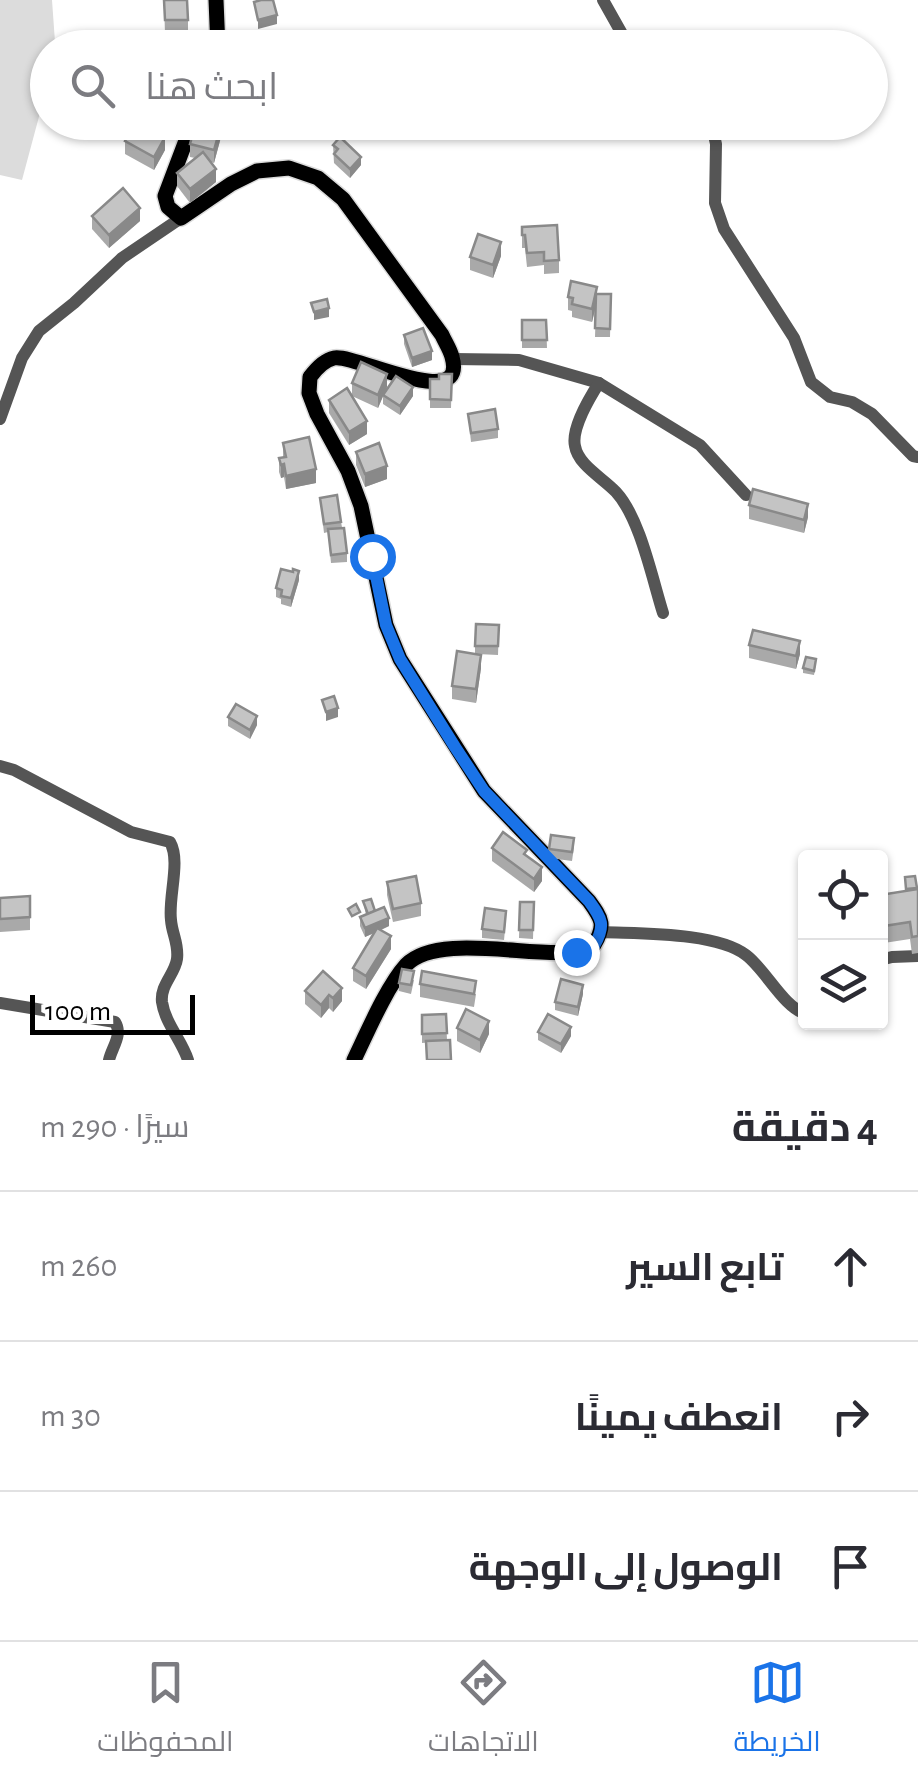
<!DOCTYPE html>
<html lang="ar">
<head>
<meta charset="utf-8">
<style>
  body { margin:0; font-family:"Alegreya Sans",Cairo,sans-serif; background:#f7f7f7; color:#2b2b33; direction:rtl }
  .controls { position:absolute; right:30px; bottom:30px; display:grid; overflow:hidden; border-radius:10px; box-shadow:0 2px 8px #0004 }
  .controls button { width:90px; height:90px; display:grid; place-items:center; padding:0; border:0; border-bottom:2px solid #e1e1e2; background:#fff; color:#2b2b33; font:50px sans-serif }
  .scale { position:absolute; left:30px; bottom:25px; width:165px; box-sizing:border-box; padding-left:10px; border:5px solid #000; border-top:0; font-size:28px; line-height:35px; white-space:nowrap; color:#000; -webkit-text-stroke:8px #fff; paint-order:stroke }
  .stop { position:absolute; width:30px; height:30px; margin:-22px; border:8px solid #1a73e8; border-radius:50%; background:#fff }
  .stop.end { background:#1a73e8; border-color:#fff; box-shadow:0 2px 10px #0008 }
  .list { margin:0; padding:0; list-style:none }
  h2 { display:flex; justify-content:space-between; align-items:center; height:130px; margin:0; padding:0 40px; font-size:42px }
  h2 small { font-size:32px; font-weight:400; color:#7c7c81 }
  .list li { display:grid; grid-template-columns:65px 1fr auto; gap:30px; align-items:center; box-sizing:border-box; height:150px; padding:0 40px; border-top:2px solid #e1e1e2 }
  .list b { display:block; font-size:38px; white-space:nowrap }
  .list em { font-size:32px; font-style:normal; color:#7c7c81 }
  .icon { flex:none; width:55px; height:55px; fill:none; stroke:currentColor; stroke-width:2; stroke-linecap:round; stroke-linejoin:round }
  .map { position:relative; flex:none; width:918px; height:1060px; overflow:hidden; direction:ltr }
  .search { position:absolute; background:#fff; box-shadow:0 2px 8px #0004; left:30px; right:30px; top:30px; height:110px; display:flex; align-items:center; gap:25px; box-sizing:border-box; padding:0 35px; border-radius:55px; color:#7c7c81; font-size:38px }
  .sheet { height:580px; background:#fff }
  nav { display:flex; justify-content:space-around; align-items:center; box-sizing:border-box; height:140px; border-top:2px solid #e1e1e2; background:#fff; font-size:28px; color:#7c7c81 }
  nav a { display:grid; justify-items:center; gap:5px }
  nav .on { color:#1a73e8 }
  .map>svg:first-child { display:block }
  .green { fill:#dcdcdc }
  .lines { fill:none; stroke-linecap:round; stroke-linejoin:round }
  .major-casing { stroke:#dbdbdb; stroke-width:18 }
  .minor { stroke:#555; stroke-width:12 }
  .major { stroke:#000; stroke-width:15 }
  .wall { fill:#a9a9a9 }
  .shaded-wall { fill:#898989 }
  .building { fill:#c4c4c4; stroke:#898989; stroke-width:2.5 }
  .route { stroke:#1a73e8; stroke-width:12 }
</style>
</head>
<body>
<div class="map">
<svg width="918" height="1060" viewBox="0 0 918 1060">
  <rect width="100%" height="100%" fill="#fff"/>
  <polygon class="green" points="0,0 52,0 55,42 54,47 48,48 47,80 44,98 22,180 0,175"/>
  <g class="lines">
    <g class="major-casing">
      <g id="major">
        <polyline points="216,0 218,48"/>
        <path d="M193,122L165,196L168,207L181,218L231,184L257,171L289,168L318,178L343,199L442,335C445,342 450,349 452,357C468,414 354,353 334,358C324,360 316,369 310,377L309,393L317,414L348,471L361,506L386,625L400,659L484,791L589,901C602,919 606,925 594,945C587,948 579,951 572,952C528,957 437,933 406,965C387,986 367,1033 354,1060"/>
      </g>
    </g>
    <g class="minor">
      <polyline points="603,0 630,48"/>
      <polyline points="711,122 716,144 715,203 724,229 794,338 811,382 830,397 852,402 872,414 913,456 918,457"/>
      <polyline points="453,359 519,360 599,383 700,445 746,495"/>
      <path d="M599,383C590,397 571,429 575,446C578,465 603,478 616,492C640,518 652,578 663,613"/>
      <polyline points="0,419 22,358 39,331 74,303 122,258 181,218"/>
      <path d="M0,766L14,770L131,832L170,842C181,861 168,897 171,920C172,934 179,944 177,959C175,974 160,985 162,1002C165,1023 182,1041 188,1060"/>
      <path d="M602,932C640,934 716,932 746,955C766,970 783,1007 806,1014"/>
      <polyline points="880,960 892,957 918,956"/>
      <path d="M0,1003L115,1022C123,1035 112,1047 109,1060"/>
    </g>
    <use href="#major" class="major"/>
  </g>
  <g class="wall">
    <polygon points="164,0 188,20 188,33 165,34"/>
    <polygon points="225,122 214,163 211,162 216,182 190,203 177,186 177,173 195,158 190,157 190,144"/>
    <polygon points="135,130 165,150 154,170 125,154 125,141"/>
    <polygon points="333,145 361,165 350,178 334,163"/>
    <polygon points="92,216 140,221 109,248 92,229"/>
    <polygon points="522,227 559,260 559,273 544,274 544,265 527,267 525,248 522,248"/>
    <polygon points="501,256 493,278 470,270 470,257"/>
    <polygon points="597,294 611,294 610,337 595,337 596,306 592,322 572,317 572,311 568,310 568,297"/>
    <polygon points="522,320 546,320 547,348 522,348"/>
    <polygon points="404,335 432,360 412,367 404,344"/>
    <polygon points="452,374 451,408 430,408 430,379 439,379"/>
    <polygon points="352,383 387,387 385,392 413,396 400,415 383,404 383,396 378,408 352,396"/>
    <polygon points="329,400 367,434 349,445 329,413"/>
    <polygon points="468,414 498,429 498,438 471,442"/>
    <polygon points="283,443 316,483 286,489 284,477 281,478 279,472 279,458 283,458"/>
    <polygon points="356,452 387,479 365,487 356,465"/>
    <polygon points="320,498 341,522 347,553 347,562 331,563 328,532 324,533"/>
    <polygon points="749,505 808,517 804,533 749,519"/>
    <polygon points="299,580 291,607 281,604 281,599 276,597 276,588"/>
    <polygon points="499,625 498,655 477,654 481,668 476,703 452,699 452,686 475,654 475,646"/>
    <polygon points="749,645 800,654 796,669 749,658"/>
    <polygon points="816,664 814,675 803,673 803,668"/>
    <polygon points="228,717 257,725 250,739 228,726"/>
    <polygon points="574,847 572,861 549,858 549,849"/>
    <polygon points="492,848 527,856 542,881 534,892 492,861"/>
    <polygon points="915,876 918,889 918,953 912,954 910,939 884,943 880,919 880,895 906,891 905,877"/>
    <polygon points="387,882 421,903 421,916 393,922 387,895"/>
    <polygon points="30,896 30,930 0,932 0,898"/>
    <polygon points="363,901 389,926 381,930 391,949 366,989 353,981 353,968 374,933 365,937 360,926 360,917 366,915"/>
    <polygon points="520,902 534,902 533,939 519,938"/>
    <polygon points="506,919 504,940 482,938 482,929"/>
    <polygon points="323,971 342,1001 333,1012 329,1008 321,1018 305,1004 305,991"/>
    <polygon points="414,980 411,994 399,991 399,983"/>
    <polygon points="420,984 476,994 474,1007 420,997"/>
    <polygon points="583,994 578,1016 555,1010 555,1002"/>
    <polygon points="446,1014 447,1041 422,1043 422,1015"/>
    <polygon points="457,1028 489,1034 480,1053 457,1041"/>
    <polygon points="538,1032 571,1036 561,1053 538,1040"/>
  </g>
  <g class="shaded-wall">
    <polygon points="277,15 277,24 258,29 258,20"/>
    <polygon points="222,122 225,122 214,163 214,150"/>
    <polygon points="165,137 165,150 154,170 154,157"/>
    <polygon points="361,157 361,165 350,178 350,169"/>
    <polygon points="216,169 216,182 190,203 190,189"/>
    <polygon points="140,208 140,221 109,248 109,235"/>
    <polygon points="501,242 501,256 493,278 493,265"/>
    <polygon points="597,287 597,301 592,322 592,309"/>
    <polygon points="329,308 329,317 314,320 314,312"/>
    <polygon points="432,351 432,360 412,367 412,358"/>
    <polygon points="387,374 387,387 378,408 378,395"/>
    <polygon points="413,387 413,396 400,415 400,406"/>
    <polygon points="367,421 367,434 349,445 349,432"/>
    <polygon points="284,464 284,477 281,478 281,465"/>
    <polygon points="387,466 387,479 365,487 365,474"/>
    <polygon points="316,469 316,483 286,489 286,476"/>
    <polygon points="808,504 808,517 804,533 804,520"/>
    <polygon points="299,571 299,580 291,607 291,598"/>
    <polygon points="800,641 800,654 796,669 796,656"/>
    <polygon points="481,655 481,668 476,703 476,689"/>
    <polygon points="338,708 338,717 326,721 326,712"/>
    <polygon points="257,716 257,725 250,739 250,730"/>
    <polygon points="542,867 542,881 534,892 534,879"/>
    <polygon points="389,918 389,926 365,937 365,928"/>
    <polygon points="391,936 391,949 366,989 366,976"/>
    <polygon points="583,985 583,994 578,1016 578,1007"/>
    <polygon points="342,988 342,1001 333,1012 333,998"/>
    <polygon points="329,995 329,1008 321,1018 321,1005"/>
    <polygon points="489,1021 489,1034 480,1053 480,1040"/>
    <polygon points="571,1027 571,1036 561,1053 561,1044"/>
  </g>
  <g class="building">
    <polygon points="164,0 187,0 188,20 165,20"/>
    <polygon points="261,0 273,0 277,15 258,20 254,2"/>
    <polygon points="196,122 222,122 214,150 190,144"/>
    <polygon points="139,123 165,137 154,157 125,141 132,128 135,130"/>
    <polygon points="340,137 361,157 350,169 334,154 338,149 333,145"/>
    <polygon points="203,152 216,169 190,189 177,173"/>
    <polygon points="123,188 140,208 109,235 92,216"/>
    <polygon points="557,225 559,260 544,261 544,252 527,253 525,235 522,235 522,227"/>
    <polygon points="478,234 501,242 493,265 470,257"/>
    <polygon points="571,281 597,287 592,309 572,304 573,298 568,297"/>
    <polygon points="596,294 611,294 610,329 595,328"/>
    <polygon points="327,299 329,308 314,312 311,303"/>
    <polygon points="522,320 546,320 547,340 522,340"/>
    <polygon points="423,328 432,351 412,358 404,335"/>
    <polygon points="361,362 387,374 378,395 352,383"/>
    <polygon points="439,374 452,374 451,400 430,399 430,379 439,379"/>
    <polygon points="396,376 413,387 400,406 383,395"/>
    <polygon points="347,388 367,421 349,432 329,400"/>
    <polygon points="495,409 498,429 471,433 468,414"/>
    <polygon points="309,437 316,469 286,476 284,464 281,465 279,458 286,457 283,443"/>
    <polygon points="379,443 387,466 365,474 356,452"/>
    <polygon points="753,489 808,504 804,520 749,505"/>
    <polygon points="337,495 341,522 324,524 320,498"/>
    <polygon points="344,528 347,553 331,555 328,529"/>
    <polygon points="281,569 293,572 293,569 299,571 291,598 281,596 282,590 276,588"/>
    <polygon points="476,624 499,625 498,646 475,646"/>
    <polygon points="753,630 800,641 796,656 749,645"/>
    <polygon points="457,651 481,655 476,689 452,686"/>
    <polygon points="806,657 816,659 814,671 803,668"/>
    <polygon points="334,696 338,708 326,712 322,700"/>
    <polygon points="236,704 257,716 250,730 228,717"/>
    <polygon points="503,832 527,850 524,854 542,867 534,879 492,848"/>
    <polygon points="551,835 574,838 572,852 549,849"/>
    <polygon points="416,876 421,903 393,909 387,882"/>
    <polygon points="915,876 917,888 906,889 905,877"/>
    <polygon points="918,889 918,936 912,937 910,922 884,926 880,895"/>
    <polygon points="30,896 30,917 0,919 0,898"/>
    <polygon points="371,899 375,911 368,914 363,901"/>
    <polygon points="520,902 534,902 533,930 519,930"/>
    <polygon points="356,904 360,912 352,916 348,909"/>
    <polygon points="384,907 389,918 365,928 360,917"/>
    <polygon points="485,908 506,911 504,932 482,929"/>
    <polygon points="377,928 391,936 366,976 353,968"/>
    <polygon points="402,969 414,971 411,985 399,983"/>
    <polygon points="323,971 342,988 333,998 329,995 321,1005 305,991"/>
    <polygon points="422,971 476,981 474,994 420,984"/>
    <polygon points="561,979 583,985 578,1007 555,1002"/>
    <polygon points="466,1009 489,1021 480,1040 457,1028"/>
    <polygon points="446,1014 447,1033 422,1034 422,1015"/>
    <polygon points="548,1014 571,1027 561,1044 538,1032"/>
    <polygon points="450,1040 451,1060 427,1060 426,1041"/>
  </g>
  <g class="lines">
    <path class="route" d="M372,556L386,625L400,659L455,747L484,791L589,901C602,919 606,925 594,946L576,952"/>
  </g>
</svg>
<div class="controls">
<button><svg class="icon" aria-label="locate" viewBox="0 0 24 24"><circle cx="12" cy="12" r="6"/><path d="M12 2v4M12 18v4M2 12h4M18 12h4"/></svg></button>
<button><svg class="icon" aria-label="layers" viewBox="0 0 24 24"><path d="M12 4l9 5-9 5-9-5zM3 14l9 5 9-5"/></svg></button>
</div>
<div class="scale">100 m</div>
<div class="stop" style="left:372px;top:556px"></div>
<div class="stop end" style="left:576px;top:952px"></div>
<div class="search"><svg class="icon" aria-label="search" viewBox="0 0 24 24"><circle cx="10" cy="10" r="6"/><path d="M15 15l6 6"/></svg>ابحث هنا</div>
</div>
<section class="sheet">
<h2>4 دقيقة<small>سيرًا · 290 m</small></h2>
<ul class="list">
<li><svg class="icon" aria-label="ahead" viewBox="0 0 24 24"><path d="M12 20V5M6 11l6-6 6 6"/></svg><div><b>تابع السير</b></div><em>260 m</em></li>
<li><svg class="icon" aria-label="right" viewBox="0 0 24 24"><path d="M7 20v-9h11M14 6l5 5-5 5"/></svg><div><b>انعطف يمينًا</b></div><em>30 m</em></li>
<li><svg class="icon" aria-label="arrive" viewBox="0 0 24 24"><path d="M6 21V4h12l-3 4 3 4H6"/></svg><div><b>الوصول إلى الوجهة</b></div></li>
</ul>
</section>
<nav>
<a class="on"><svg class="icon" aria-label="map" viewBox="0 0 24 24"><path d="M3 6l6-2 6 2 6-2v14l-6 2-6-2-6 2zM9 4v14M15 6v14"/></svg>الخريطة</a>
<a><svg class="icon" aria-label="directions" viewBox="0 0 24 24"><path d="M12 3l9 9-9 9-9-9zM9 14v-3h6M13 9l2 2-2 2"/></svg>الاتجاهات</a>
<a><svg class="icon" aria-label="saved" viewBox="0 0 24 24"><path d="M7 4h10v16l-5-4-5 4z"/></svg>المحفوظات</a>
</nav>
</body>
</html>
